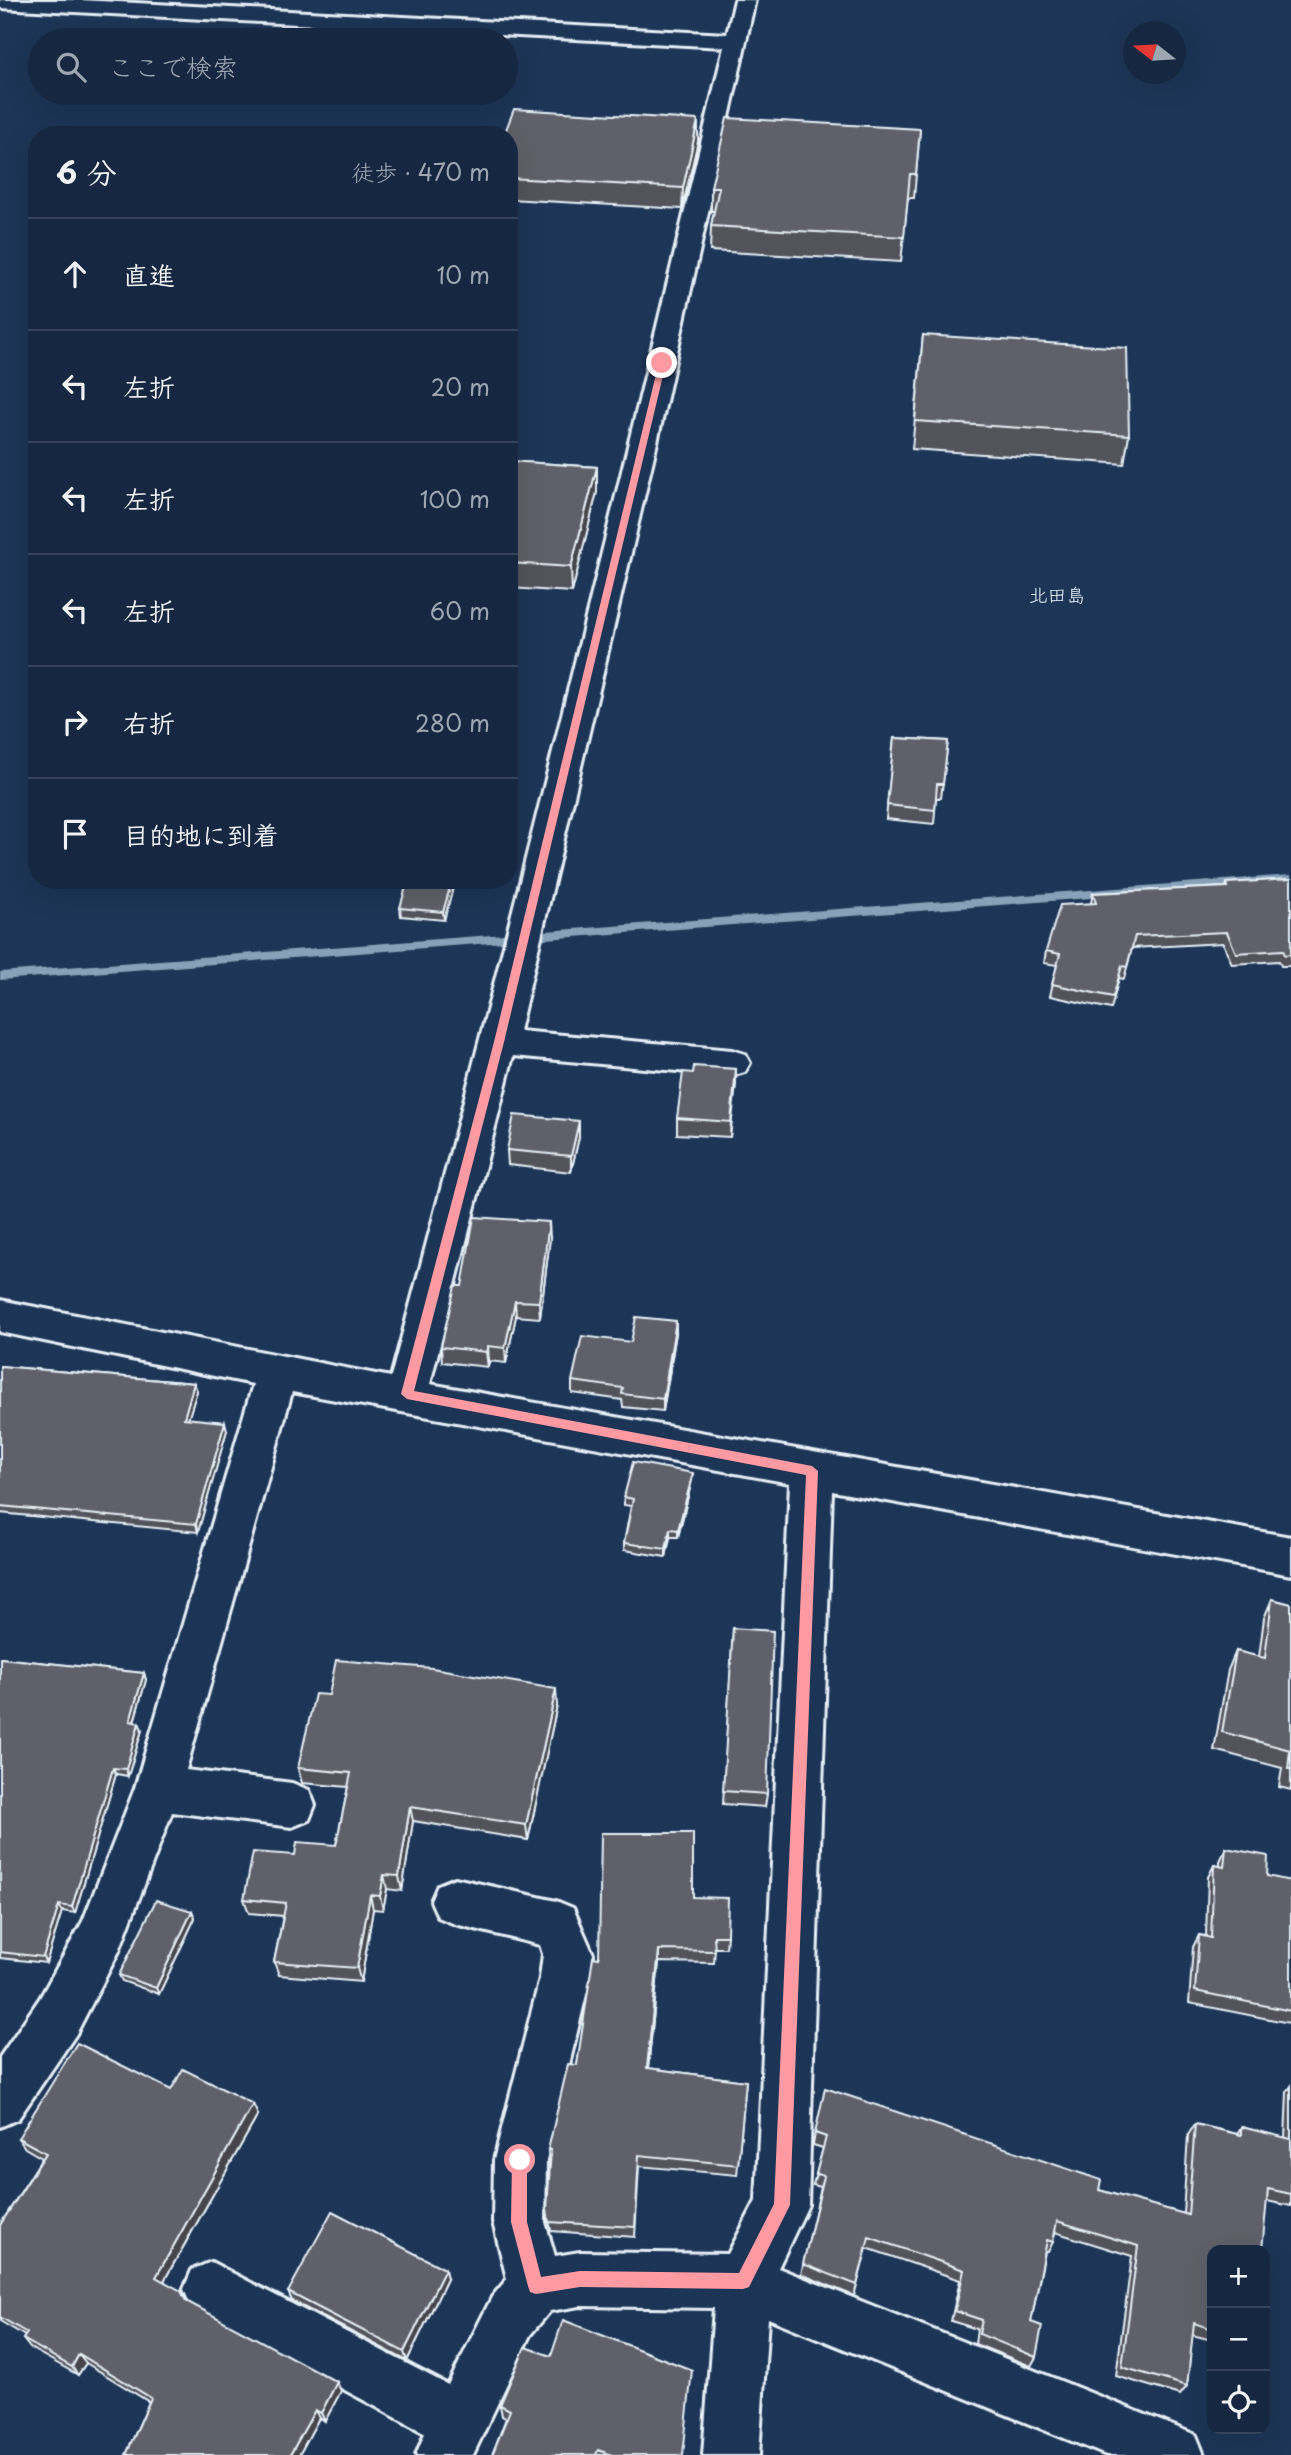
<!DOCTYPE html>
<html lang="ja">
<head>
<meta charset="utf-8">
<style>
  body { margin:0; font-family:"Playpen Sans","Klee One",sans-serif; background:#1f3048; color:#f1f3f6 }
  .controls { position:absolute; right:21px; bottom:21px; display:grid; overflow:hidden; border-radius:14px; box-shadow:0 7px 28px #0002 }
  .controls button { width:63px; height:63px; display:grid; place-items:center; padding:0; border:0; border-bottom:2px solid #35445a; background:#162841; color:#f1f3f6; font:35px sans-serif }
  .compass { position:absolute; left:1123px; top:21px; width:63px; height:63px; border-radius:50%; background:#162841; box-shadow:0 7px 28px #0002; rotate:287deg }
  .stop { position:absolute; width:21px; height:21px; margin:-16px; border:5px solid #ff9aa2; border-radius:50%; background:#fff }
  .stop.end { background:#ff9aa2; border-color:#fff; box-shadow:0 2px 7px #0008 }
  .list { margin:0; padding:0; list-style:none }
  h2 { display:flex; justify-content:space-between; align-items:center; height:91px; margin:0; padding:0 28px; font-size:30px }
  h2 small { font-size:23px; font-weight:400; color:#9ea6b1 }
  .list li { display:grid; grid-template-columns:46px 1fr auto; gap:21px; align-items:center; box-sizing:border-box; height:112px; padding:0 28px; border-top:2px solid #35445a }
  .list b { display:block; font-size:26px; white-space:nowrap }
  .list em { font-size:23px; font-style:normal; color:#9ea6b1 }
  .icon { flex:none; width:38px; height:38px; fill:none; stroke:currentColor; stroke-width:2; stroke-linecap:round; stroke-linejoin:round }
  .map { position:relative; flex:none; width:1291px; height:2455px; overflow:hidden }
  .search { position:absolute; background:#162841; box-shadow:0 7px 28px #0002; left:28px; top:28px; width:490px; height:77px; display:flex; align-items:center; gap:18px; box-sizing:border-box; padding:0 24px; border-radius:38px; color:#9ea6b1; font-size:26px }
  .panel { position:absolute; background:#162841; box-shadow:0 7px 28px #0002; left:28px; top:126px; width:490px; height:763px; border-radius:28px }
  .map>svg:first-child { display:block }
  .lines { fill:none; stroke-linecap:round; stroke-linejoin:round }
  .stream { fill:#87a2b8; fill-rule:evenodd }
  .minor-casing { stroke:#e8f1f8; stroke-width:6 }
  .minor { fill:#1d3557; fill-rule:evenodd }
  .wall { fill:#53535c; stroke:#e8f1f8; stroke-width:2 }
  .shaded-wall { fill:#44444b; stroke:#e8f1f8; stroke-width:2 }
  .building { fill:#61616b; stroke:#e8f1f8; stroke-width:2 }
  .route { fill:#ff9aa2 }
  .labels { text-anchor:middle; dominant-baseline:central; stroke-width:5; stroke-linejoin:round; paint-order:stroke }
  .far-quarter-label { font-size:19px; fill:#e8f1f8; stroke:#1d3557 }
</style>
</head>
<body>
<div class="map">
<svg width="1291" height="2455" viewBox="0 0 1291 2455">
  <rect width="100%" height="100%" fill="#1d3557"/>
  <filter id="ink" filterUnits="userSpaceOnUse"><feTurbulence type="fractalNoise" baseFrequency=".0143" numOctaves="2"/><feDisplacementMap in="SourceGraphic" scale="14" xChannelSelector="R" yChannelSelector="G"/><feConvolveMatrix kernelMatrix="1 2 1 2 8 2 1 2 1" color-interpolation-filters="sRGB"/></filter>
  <g filter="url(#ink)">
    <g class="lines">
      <polygon class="stream" points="1291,875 1291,883 0,980 0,972"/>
      <g class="minor-casing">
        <path id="minor" d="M0,0H80L727,34L735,0H755L658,438L519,1031L732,1050L745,1054L750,1063L745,1072L732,1076L513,1056L430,1384L1291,1537V1575L832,1491L808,2205L778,2268L1196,2435L1204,2455H1106L768,2318L759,2455H703L714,2308L580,2306L550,2311L530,2335L473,2455H416L425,2433L192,2308L184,2289L192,2270L211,2262L448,2385L492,2297L507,2279L493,2222L494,2160L540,1978L543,1954L540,1945L455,1924L438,1917L431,1901L438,1885L455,1878L556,1901L573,1908L593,1954L590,1978L546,2160L545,2222L555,2256L580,2252L728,2254L756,2201L790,1483L292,1392L186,1770L292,1783L309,1790L315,1805L309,1820L292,1827L172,1812L119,1951L76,2034L18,2119L0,2127V2057L40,1998L83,1921L135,1788L253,1384L0,1332V1300L391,1377C510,935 618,492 724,47L0,8Z"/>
      </g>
      <use href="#minor" class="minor"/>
    </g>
    <g class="wall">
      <polygon points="920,129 914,198 908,198 901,262 710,251 711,226 714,211 711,211 711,187"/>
      <polygon points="509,135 698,141 682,209 509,199"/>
      <polygon points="923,335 1129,435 1124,464 912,449"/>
      <polygon points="509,461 597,467 597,492 572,592 509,588"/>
      <polygon points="894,738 948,741 941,798 936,798 934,824 886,819"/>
      <polygon points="1291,879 1291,966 1281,966 1279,961 1232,964 1223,943 1132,948 1124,979 1119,978 1111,1009 1050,996 1057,965 1044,963 1046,951 1091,903 1093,893 1226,887 1227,883"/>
      <polygon points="408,880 455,880 444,920 401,916 400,908"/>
      <polygon points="736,1069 730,1137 677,1134 677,1118 693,1073"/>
      <polygon points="579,1137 571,1172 508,1165 507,1150"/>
      <polygon points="550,1238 540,1318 516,1316 506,1363 489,1361 488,1367 442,1362 441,1347 462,1286"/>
      <polygon points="676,1333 663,1411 623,1407 622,1400 572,1393 572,1381 631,1342"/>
      <polygon points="0,1366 194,1383 197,1391 188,1419 227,1430 198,1532 0,1513"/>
      <polygon points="692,1480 678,1537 670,1537 666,1557 624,1550 624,1543 631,1506 624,1505 624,1497"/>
      <polygon points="1272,1599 1291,1604 1291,1790 1279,1787 1282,1768 1214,1750 1228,1670 1236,1651 1259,1657 1264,1618"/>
      <polygon points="733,1628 767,1794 765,1807 723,1804"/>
      <polygon points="0,1658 144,1673 146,1680 134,1722 139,1723 142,1730 128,1776 116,1774 75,1913 62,1911 46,1963 0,1958"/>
      <polygon points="329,1695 557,1705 528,1840 413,1821 402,1891 387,1889 383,1910 373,1909 361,1982 279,1975 274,1962 283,1916 249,1913 244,1899 295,1855 336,1845 348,1787 302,1783 298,1768"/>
      <polygon points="1226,1848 1267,1876 1291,2011 1291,2021 1289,2023 1189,2003 1193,1947 1199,1935 1206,1936 1208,1877 1214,1865 1220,1866 1220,1861"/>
      <polygon points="693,1897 727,1936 726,1948 715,1948 714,1963 659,1962 648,2068 746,2081 737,2175 639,2166 635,2237 551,2231 547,2209 550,2161 549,2160 548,2150 577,2065 599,1958"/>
      <polygon points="192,1911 195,1918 159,1994 122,1981 119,1975"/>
      <polygon points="1291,2086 1291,2206 1267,2201 1212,2250 1212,2340 1192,2335 1187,2386 1180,2395 1116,2376 1132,2256 1055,2232 1053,2242 1048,2252 1045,2252 1031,2322 1036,2357 1031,2366 975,2344 977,2329 951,2321 960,2280 867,2248 854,2296 801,2274 821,2187 813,2185 823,2148 813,2145 815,2133 1099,2190 1183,2214 1188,2135 1195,2124 1237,2134 1241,2127 1285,2138 1287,2092"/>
      <polygon points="171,2090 258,2115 164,2281 187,2302 341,2391 325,2421 319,2418 299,2455 126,2455 149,2402 86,2363 78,2375 30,2348 23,2339 25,2336 0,2321 0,2225 42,2158 25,2148 18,2138"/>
      <polygon points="447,2279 407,2361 292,2301 288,2292"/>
      <polygon points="500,2405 684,2455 492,2455 506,2418 502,2416"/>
    </g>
    <g class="shaded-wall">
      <polygon points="698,120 698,141 682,209 683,188"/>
      <polygon points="597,467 597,492 572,592 571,567"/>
      <polygon points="452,880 455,881 444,920 443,912"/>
      <polygon points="736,1069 736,1085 730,1137 731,1122"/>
      <polygon points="579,1121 579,1137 571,1172 571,1156"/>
      <polygon points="549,1222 550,1238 540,1318 539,1302"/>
      <polygon points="515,1301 516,1316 506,1363 505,1348"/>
      <polygon points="676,1321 676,1333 663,1411 663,1399"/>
      <polygon points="488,1346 489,1361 488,1367 486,1352"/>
      <polygon points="194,1383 197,1391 186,1426 184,1418"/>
      <polygon points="225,1422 227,1430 198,1532 196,1524"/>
      <polygon points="693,1473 692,1480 678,1537 678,1530"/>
      <polygon points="670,1529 670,1537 666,1557 666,1549"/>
      <polygon points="144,1673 146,1680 132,1728 130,1721"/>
      <polygon points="556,1689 557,1705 528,1840 526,1825"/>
      <polygon points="139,1723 142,1730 128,1776 126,1769"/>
      <polygon points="113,1768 116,1774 75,1913 72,1907"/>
      <polygon points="410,1807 413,1821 402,1891 399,1876"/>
      <polygon points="384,1875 387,1889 383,1910 380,1896"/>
      <polygon points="370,1895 373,1909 361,1982 357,1968"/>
      <polygon points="59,1905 62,1911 46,1963 43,1957"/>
      <polygon points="192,1911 195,1918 159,1994 156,1988"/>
      <polygon points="659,1950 659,1962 647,2079 647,2068"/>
      <polygon points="253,2104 258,2115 161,2286 156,2277"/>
      <polygon points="445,2269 447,2279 407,2361 404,2352"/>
      <polygon points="79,2354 86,2363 78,2375 72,2367"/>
      <polygon points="337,2382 341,2391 325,2421 321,2413"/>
      <polygon points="315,2410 319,2418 299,2455 290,2455"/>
    </g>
    <g class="building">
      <polygon points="514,109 698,120 683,188 509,178 509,135 504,135"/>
      <polygon points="727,118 920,129 916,174 910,174 904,237 711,226 719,187 711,187"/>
      <polygon points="923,335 1127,348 1129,435 915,421"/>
      <polygon points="509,461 597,467 571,567 509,563"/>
      <polygon points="894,738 948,741 943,784 937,784 935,810 887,805"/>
      <polygon points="1291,879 1291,954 1285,955 1283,950 1236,953 1227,932 1135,936 1127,967 1122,966 1113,997 1052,984 1060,954 1046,951 1060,905 1096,903 1093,893 1228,887 1227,883"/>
      <polygon points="408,880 452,880 443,912 400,908"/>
      <polygon points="694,1066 736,1069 731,1122 677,1118 683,1072 693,1073"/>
      <polygon points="514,1115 579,1121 571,1156 507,1150"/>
      <polygon points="474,1217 549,1222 539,1302 515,1301 505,1348 488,1346 486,1352 441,1347 455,1286 462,1286"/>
      <polygon points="636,1317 676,1321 663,1399 622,1394 623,1388 572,1381 582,1336 631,1342"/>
      <polygon points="0,1366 194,1383 184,1418 225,1422 196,1524 0,1506"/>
      <polygon points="633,1462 693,1473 678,1530 670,1529 666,1549 624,1543 633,1499 624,1497"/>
      <polygon points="1272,1599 1291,1604 1291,1769 1288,1769 1290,1750 1222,1732 1236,1651 1265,1658"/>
      <polygon points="733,1628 773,1631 767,1794 723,1791"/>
      <polygon points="0,1658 144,1673 130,1721 139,1723 126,1769 113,1768 72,1907 59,1905 43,1957 0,1952"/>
      <polygon points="336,1660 432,1668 556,1689 526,1825 410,1807 399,1876 384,1875 380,1896 370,1895 357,1968 274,1962 286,1903 244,1899 253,1852 295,1855 297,1842 336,1845 351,1773 298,1768 315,1694 329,1695"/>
      <polygon points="601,1833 693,1833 693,1897 728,1898 727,1936 714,1936 715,1951 659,1950 647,2068 746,2081 738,2165 639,2155 635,2227 549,2222 547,2209 551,2150 548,2150 568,2064 577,2065 593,1957 599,1958"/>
      <polygon points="1226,1848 1268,1856 1267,1876 1291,1881 1291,2011 1195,1991 1199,1935 1211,1938 1214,1865 1224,1867"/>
      <polygon points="156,1900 192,1911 156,1988 119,1975"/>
      <polygon points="77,2043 171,2090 183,2069 253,2104 156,2277 181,2291 186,2301 337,2382 321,2413 315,2410 290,2455 126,2455 151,2398 79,2354 72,2367 23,2339 27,2333 0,2317 0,2225 46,2153 18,2138"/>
      <polygon points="825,2088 1101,2180 1099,2190 1188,2215 1195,2124 1241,2135 1241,2127 1291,2139 1291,2194 1268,2189 1262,2250 1212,2250 1212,2329 1194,2323 1187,2386 1122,2367 1138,2246 1057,2221 1053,2242 1047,2240 1031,2322 1042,2326 1036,2357 979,2334 982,2320 955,2311 964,2270 869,2237 857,2285 803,2264 824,2176 816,2174 826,2137 815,2133"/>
      <polygon points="332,2211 445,2269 404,2352 288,2292"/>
      <polygon points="563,2320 692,2370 683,2455 612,2455 598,2450 596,2455 492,2455 510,2410 500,2405 525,2347 551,2356"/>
    </g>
  </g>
  <polygon class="route" points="659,362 666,363 504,1042 414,1391 812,1466 818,1471 790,2205 749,2287 743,2289 580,2287 536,2294 530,2292 528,2286 511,2222 512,2160 514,2155 520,2153 525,2155 527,2160 527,2222 541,2277 580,2271 739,2273 774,2204 806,1475 407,1399 401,1394 494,1042"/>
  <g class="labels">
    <g class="far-quarter-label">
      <text x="1057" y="594">北田島</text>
    </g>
  </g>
</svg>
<div class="controls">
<button>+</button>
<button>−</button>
<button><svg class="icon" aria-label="locate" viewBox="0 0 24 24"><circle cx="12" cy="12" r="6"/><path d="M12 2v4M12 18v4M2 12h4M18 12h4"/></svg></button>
</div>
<svg class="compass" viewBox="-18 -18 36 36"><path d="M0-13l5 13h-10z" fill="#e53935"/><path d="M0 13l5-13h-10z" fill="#9ea6b1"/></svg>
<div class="stop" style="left:520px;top:2160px"></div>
<div class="stop end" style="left:662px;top:363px"></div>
<div class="search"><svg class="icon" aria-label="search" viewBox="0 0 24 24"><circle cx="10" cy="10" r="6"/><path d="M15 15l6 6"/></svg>ここで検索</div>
<section class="panel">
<h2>6 分<small>徒歩 · 470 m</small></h2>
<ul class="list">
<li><svg class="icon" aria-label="ahead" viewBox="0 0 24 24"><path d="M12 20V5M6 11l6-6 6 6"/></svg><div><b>直進</b></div><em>10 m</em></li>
<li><svg class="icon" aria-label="left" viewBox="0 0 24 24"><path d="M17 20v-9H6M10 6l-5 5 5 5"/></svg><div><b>左折</b></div><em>20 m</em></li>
<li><svg class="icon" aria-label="left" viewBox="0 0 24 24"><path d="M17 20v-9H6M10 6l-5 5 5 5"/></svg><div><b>左折</b></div><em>100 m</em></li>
<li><svg class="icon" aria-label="left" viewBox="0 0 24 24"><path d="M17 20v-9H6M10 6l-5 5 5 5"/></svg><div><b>左折</b></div><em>60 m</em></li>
<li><svg class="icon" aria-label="right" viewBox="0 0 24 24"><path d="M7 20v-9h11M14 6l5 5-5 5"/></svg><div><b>右折</b></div><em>280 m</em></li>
<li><svg class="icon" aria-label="arrive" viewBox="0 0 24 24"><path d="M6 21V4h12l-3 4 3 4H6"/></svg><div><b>目的地に到着</b></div></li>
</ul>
</section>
</div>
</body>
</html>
